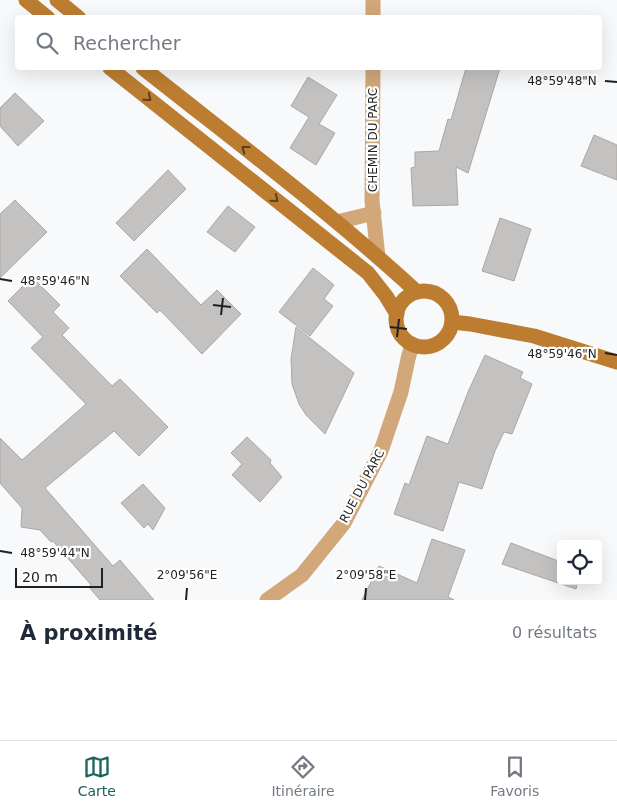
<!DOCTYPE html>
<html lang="fr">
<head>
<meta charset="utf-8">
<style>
  body { margin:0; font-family:"DejaVu Sans",sans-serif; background:#f2f2f3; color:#1f2937 }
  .controls { position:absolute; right:15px; bottom:15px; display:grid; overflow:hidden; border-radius:5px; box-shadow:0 5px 20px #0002 }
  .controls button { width:45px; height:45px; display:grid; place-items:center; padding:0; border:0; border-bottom:1px solid #e0e1e3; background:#fff; color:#1f2937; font:25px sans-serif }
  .scale { position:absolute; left:15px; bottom:12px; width:88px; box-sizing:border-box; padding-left:5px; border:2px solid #1f2021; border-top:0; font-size:14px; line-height:18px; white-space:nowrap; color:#1f2021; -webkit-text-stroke:4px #fff; paint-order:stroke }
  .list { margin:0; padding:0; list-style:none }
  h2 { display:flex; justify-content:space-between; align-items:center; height:65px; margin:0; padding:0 20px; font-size:21px }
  h2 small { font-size:16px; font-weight:400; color:#747a83 }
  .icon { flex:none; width:28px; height:28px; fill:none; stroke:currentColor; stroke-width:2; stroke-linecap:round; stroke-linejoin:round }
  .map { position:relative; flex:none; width:617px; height:600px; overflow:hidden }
  .search { position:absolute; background:#fff; box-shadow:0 5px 20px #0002; left:15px; right:15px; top:15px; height:55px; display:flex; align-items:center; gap:12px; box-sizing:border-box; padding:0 18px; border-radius:5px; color:#747a83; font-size:19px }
  .sheet { height:140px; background:#fff }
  nav { display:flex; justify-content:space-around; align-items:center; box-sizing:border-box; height:70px; border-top:1px solid #e0e1e3; background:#fff; font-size:14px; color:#747a83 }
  nav a { display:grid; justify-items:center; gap:2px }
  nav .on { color:#19645b }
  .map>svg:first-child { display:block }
  .building { fill:#c4c1c1; stroke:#aba7a7 }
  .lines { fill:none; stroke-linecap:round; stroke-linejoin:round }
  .minor { stroke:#d2a77a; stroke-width:15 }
  .tertiary { stroke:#d2a77a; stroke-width:15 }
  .secondary { stroke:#bc7d31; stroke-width:15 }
  .oneway { stroke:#564127 }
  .ticks { fill:none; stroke:#1f2021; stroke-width:2 }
  .labels { text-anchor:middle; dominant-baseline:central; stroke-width:4.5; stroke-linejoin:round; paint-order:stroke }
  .street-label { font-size:12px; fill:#1f2021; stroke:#fff }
  .ticks-label { font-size:12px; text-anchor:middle; fill:#1f2021; stroke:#fff; stroke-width:4.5; stroke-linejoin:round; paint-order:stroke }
</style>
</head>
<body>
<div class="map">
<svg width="617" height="600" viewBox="0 0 617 600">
  <rect width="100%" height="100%" fill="#f7f9fb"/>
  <g class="building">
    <polygon points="466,68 500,68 468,173 456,167 458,205 413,206 411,168 415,167 415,152 439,151 448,119 451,120"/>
    <polygon points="308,77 337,95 319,124 335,133 316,165 290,148 309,117 291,106"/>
    <polygon points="15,93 44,121 18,146 0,126 0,108"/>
    <polygon points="594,135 617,145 617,180 581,166"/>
    <polygon points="168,170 186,189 134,241 116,223"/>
    <polygon points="15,200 47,232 0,278 0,214"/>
    <polygon points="228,206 255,227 235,252 207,232"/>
    <polygon points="500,218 531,229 514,281 482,271"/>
    <polygon points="147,249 201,305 217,290 241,314 202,354 160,310 157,313 120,276"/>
    <polygon points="313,268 334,285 324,299 333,306 310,336 279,312"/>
    <polygon points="32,277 60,305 53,312 69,328 62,335 112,386 120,379 168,427 139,456 114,431 45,488 113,566 120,560 154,600 100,600 89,587 91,585 53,541 51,542 40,530 21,527 22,508 0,483 0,438 22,460 86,404 31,348 43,337 8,301"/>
    <polygon points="296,327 354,373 325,434 306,415 299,404 292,384 291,359"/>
    <polygon points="485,355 523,372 520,378 532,384 512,434 504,432 495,451 482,489 459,482 443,531 394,514 405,483 409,485 427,436 448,444 468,392"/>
    <polygon points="247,437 271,460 270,463 282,477 260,502 232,475 242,464 231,453"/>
    <polygon points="143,484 165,508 153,530 148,524 144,528 121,503"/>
    <polygon points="432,539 465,550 448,597 454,600 362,600 379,566 417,583"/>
    <polygon points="511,543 561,562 561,581 578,581 576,589 502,564"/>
  </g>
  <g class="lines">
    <g class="minor">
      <polyline points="373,18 373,0"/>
      <polyline points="373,68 372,201 378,257"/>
      <polyline points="337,222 374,213"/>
    </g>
    <polyline class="tertiary" points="267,600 302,575 344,523 381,451 401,392 408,359 412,344"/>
    <g class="secondary">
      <polyline points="26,0 48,18"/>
      <polyline points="57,0 79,18"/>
      <polyline points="110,68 368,273 386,296 397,314"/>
      <path d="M143,68C235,141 330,212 417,292"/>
      <circle cx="424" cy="319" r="28"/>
      <polyline points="452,322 470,324 534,336 617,362"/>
    </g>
  </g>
  <defs><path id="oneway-chevron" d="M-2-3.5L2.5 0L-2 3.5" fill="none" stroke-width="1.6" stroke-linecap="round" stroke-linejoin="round" transform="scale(1.25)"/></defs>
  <g class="oneway">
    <use href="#oneway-chevron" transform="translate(148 98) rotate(39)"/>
    <use href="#oneway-chevron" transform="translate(245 149) rotate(-142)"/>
    <use href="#oneway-chevron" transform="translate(275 199) rotate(39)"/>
  </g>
  <path class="ticks" d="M605,81L617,82M0,279L12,281M213,305L231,307M221,315L223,298M390,327L407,329M397,337L399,319M605,353L617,355M0,551L12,553M186,600L187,588M365,600L366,588"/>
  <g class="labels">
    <g class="street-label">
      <text transform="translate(373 140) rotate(-90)">CHEMIN DU PARC</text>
      <text transform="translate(362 486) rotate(-62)">RUE DU PARC</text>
    </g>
  </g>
  <g class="ticks-label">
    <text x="562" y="85">48°59'48"N</text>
    <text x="55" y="285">48°59'46"N</text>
    <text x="562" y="358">48°59'46"N</text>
    <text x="55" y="557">48°59'44"N</text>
    <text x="187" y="579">2°09'56"E</text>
    <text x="366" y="579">2°09'58"E</text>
  </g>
</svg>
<div class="controls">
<button><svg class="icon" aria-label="locate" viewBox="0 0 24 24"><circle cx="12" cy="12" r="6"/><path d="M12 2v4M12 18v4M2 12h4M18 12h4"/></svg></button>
</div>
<div class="scale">20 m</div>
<div class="search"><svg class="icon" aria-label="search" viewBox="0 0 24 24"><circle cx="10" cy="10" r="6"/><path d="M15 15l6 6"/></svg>Rechercher</div>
</div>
<section class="sheet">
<h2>À proximité<small>0 résultats</small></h2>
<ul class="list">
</ul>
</section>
<nav>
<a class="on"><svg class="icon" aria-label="map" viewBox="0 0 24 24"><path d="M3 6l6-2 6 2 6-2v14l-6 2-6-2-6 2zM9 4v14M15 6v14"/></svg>Carte</a>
<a><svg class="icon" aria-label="directions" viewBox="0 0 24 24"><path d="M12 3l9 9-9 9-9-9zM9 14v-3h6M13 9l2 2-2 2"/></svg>Itinéraire</a>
<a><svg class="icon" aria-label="saved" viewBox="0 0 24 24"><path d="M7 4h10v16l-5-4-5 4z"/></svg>Favoris</a>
</nav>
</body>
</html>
